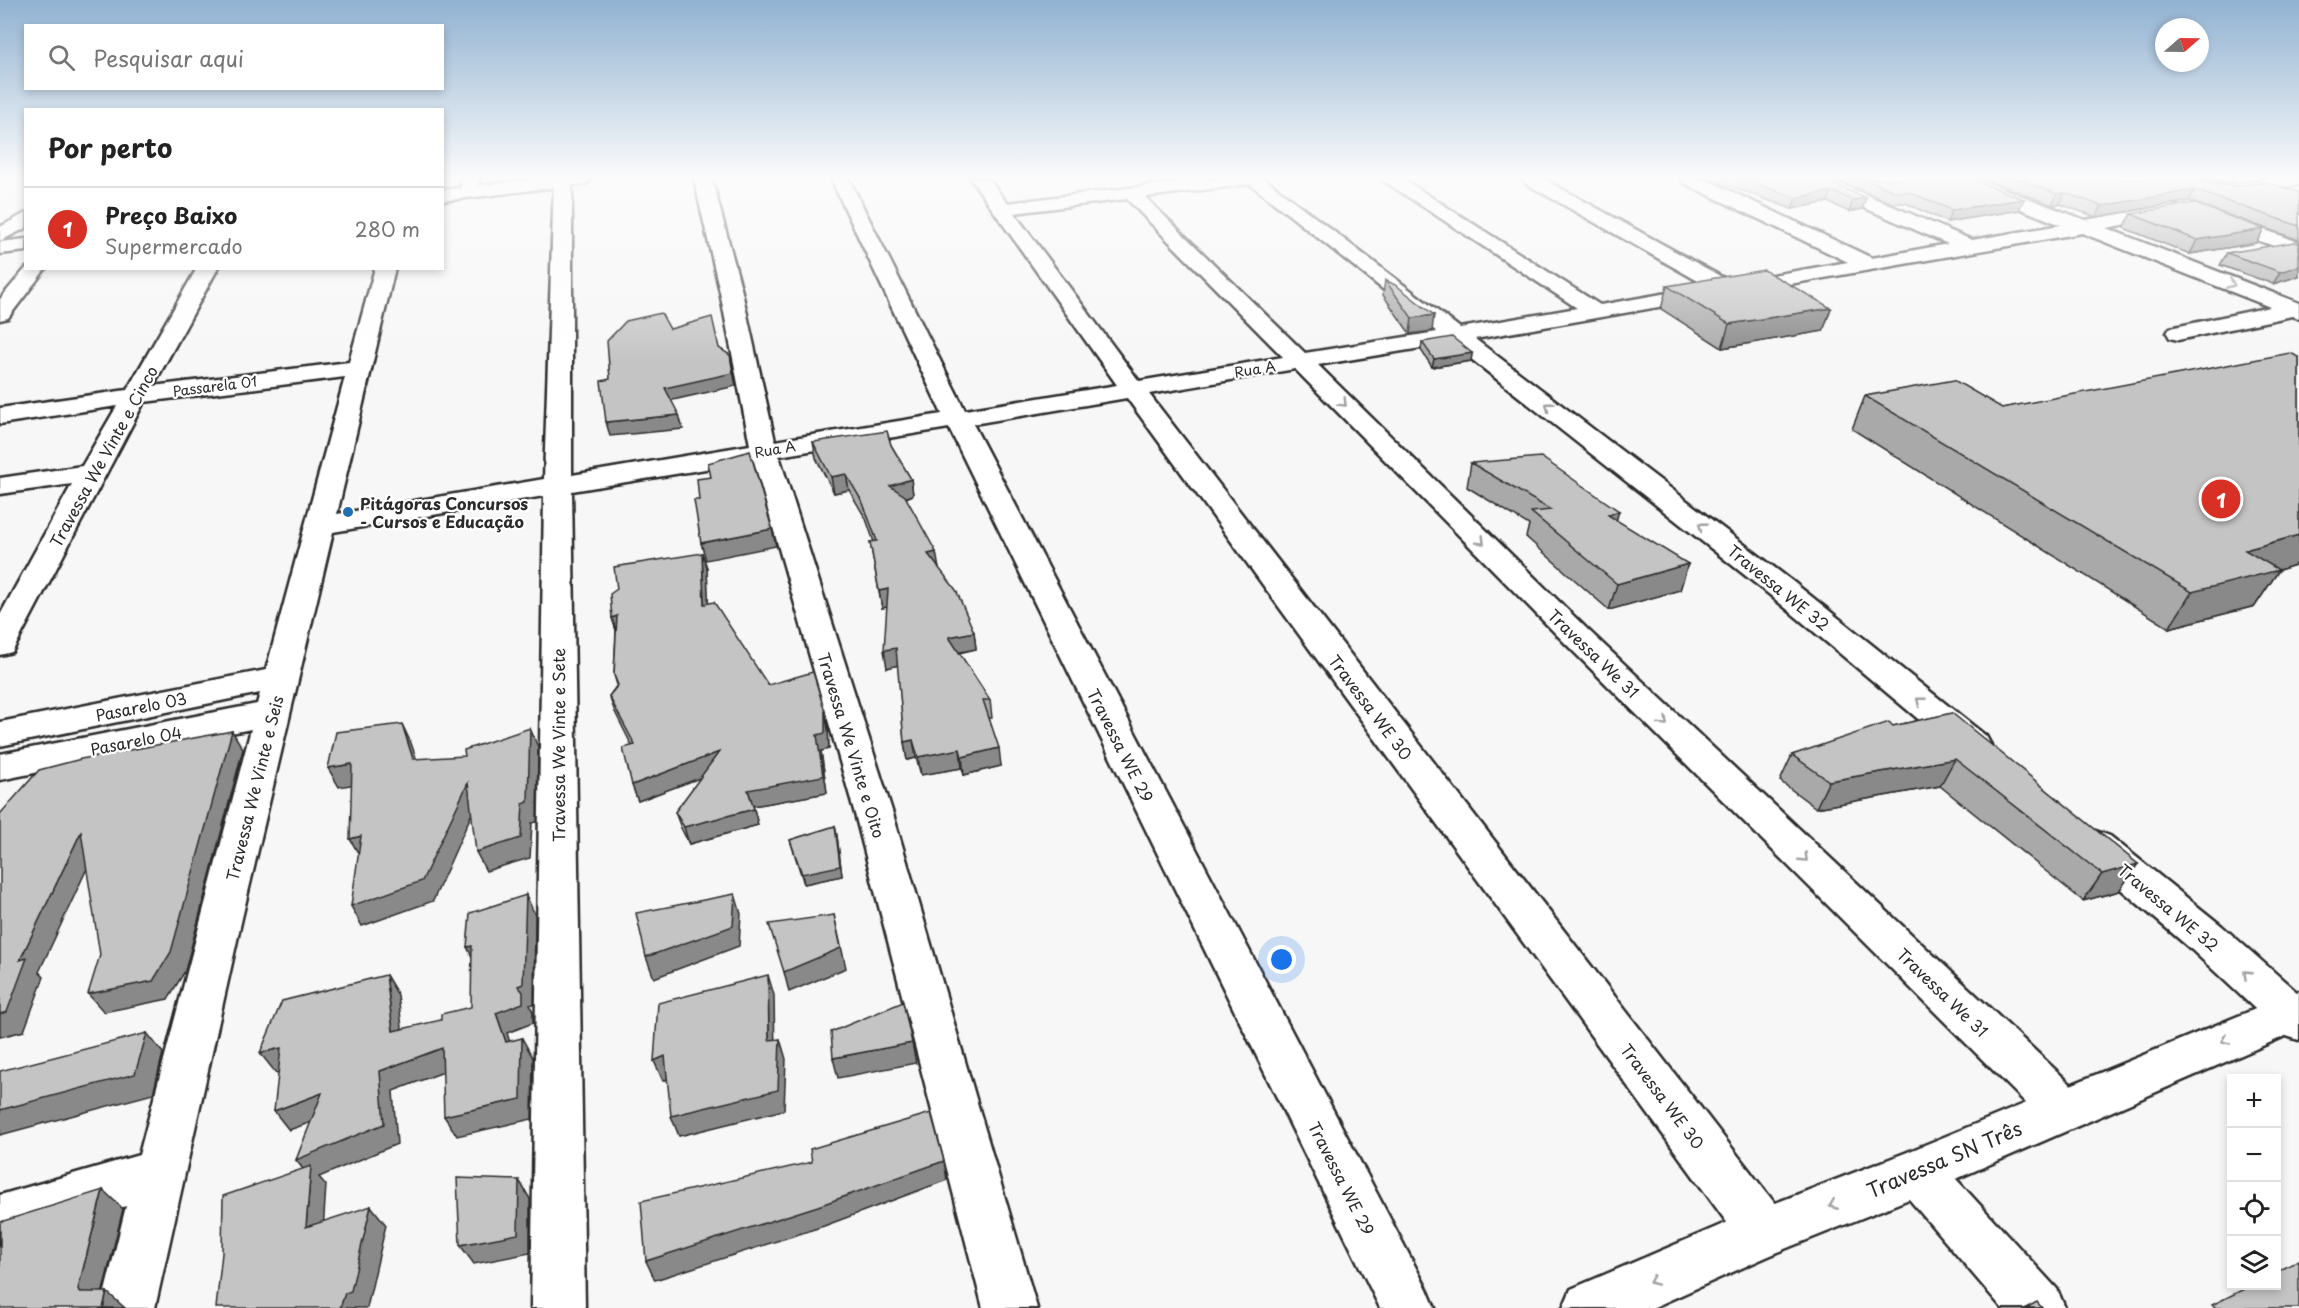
<!DOCTYPE html>
<html lang="pt">
<head>
<meta charset="utf-8">
<style>
  body { margin:0; font-family:"Playpen Sans",sans-serif; background:#f6f6f6; color:#222 }
  .controls { position:absolute; right:18px; bottom:18px; display:grid; overflow:hidden; border-radius:0px; box-shadow:0 3px 9px #0003 }
  .controls button { width:54px; height:54px; display:grid; place-items:center; padding:0; border:0; border-bottom:2px solid #e0e0e0; background:#fff; color:#222; font:30px sans-serif }
  .compass { position:absolute; left:2155px; top:18px; width:54px; height:54px; border-radius:50%; background:#fff; box-shadow:0 3px 9px #0003; rotate:70deg }
  .you { position:absolute; left:1282px; top:960px; width:21px; height:21px; margin:-15px; border:4px solid #fff; border-radius:50%; background:#1a73e8; box-shadow:0 0 0 9px #1a73e833 }
  .badge { display:grid; place-items:center; width:39px; height:39px; border-radius:50%; background:#d93025; color:#fff; font-size:20px; font-weight:700 }
  .pin { position:absolute; translate:-50% -50%; border:3px solid #fff; box-shadow:0 2px 6px #0006 }
  .list { margin:0; padding:0; list-style:none }
  h2 { display:flex; justify-content:space-between; align-items:center; height:78px; margin:0; padding:0 24px; font-size:26px }
  h2 small { font-size:20px; font-weight:400; color:#767676 }
  .list li { display:grid; grid-template-columns:39px 1fr auto; gap:18px; align-items:center; box-sizing:border-box; height:84px; padding:0 24px; border-top:2px solid #e0e0e0 }
  .list b { display:block; font-size:22px; white-space:nowrap }
  .list p { margin:0; font-size:20px; white-space:nowrap; color:#767676 }
  .list em { font-size:20px; font-style:normal; color:#767676 }
  .icon { flex:none; width:33px; height:33px; fill:none; stroke:currentColor; stroke-width:2; stroke-linecap:round; stroke-linejoin:round }
  .map { position:relative; flex:none; width:2299px; height:1308px; overflow:hidden }
  .search { position:absolute; background:#fff; box-shadow:0 3px 9px #0003; left:24px; top:24px; width:420px; height:66px; display:flex; align-items:center; gap:15px; box-sizing:border-box; padding:0 21px; border-radius:0px; color:#767676; font-size:22px }
  .panel { position:absolute; background:#fff; box-shadow:0 3px 9px #0003; left:24px; top:108px; width:420px; height:162px; border-radius:0px }
  .map>svg:first-child { display:block }
  .lines { fill:none; stroke-linecap:round; stroke-linejoin:round }
  .minor-casing { stroke:#2b2b2b; stroke-width:5 }
  .major-casing { stroke:#2b2b2b; stroke-width:5 }
  .minor { fill:#fff; fill-rule:evenodd }
  .major { fill:#fff; fill-rule:evenodd }
  .wall { fill:#a9a9a9; stroke:#2b2b2b; stroke-width:1.5 }
  .shaded-wall { fill:#898989; stroke:#2b2b2b; stroke-width:1.5 }
  .building { fill:#c4c4c4; stroke:#2b2b2b; stroke-width:1.5 }
  .oneway { stroke:#a0a0a0 }
  .poi-dot { fill:#1f6fb2; stroke:#fff; stroke-width:2 }
  .labels { text-anchor:middle; dominant-baseline:central; stroke-width:4.5; stroke-linejoin:round; paint-order:stroke }
  .far-street-label { font-size:14px; fill:#2b2b2b; stroke:#fff }
  .street-label { font-size:16px; fill:#2b2b2b; stroke:#fff }
  .poi-label { font-size:16px; font-weight:bold; fill:#2b2b2b; stroke:#fff; text-anchor:start }
  .near-street-label { font-size:20px; fill:#2b2b2b; stroke:#fff }
</style>
</head>
<body>
<div class="map">
<svg width="2299" height="1308" viewBox="0 0 2299 1308">
  <rect width="100%" height="100%" fill="#f7f7f7"/>
  <filter id="ink" filterUnits="userSpaceOnUse"><feTurbulence type="fractalNoise" baseFrequency=".0167" numOctaves="2"/><feDisplacementMap in="SourceGraphic" scale="12" xChannelSelector="R" yChannelSelector="G"/><feConvolveMatrix kernelMatrix="1 2 1 2 8 2 1 2 1" color-interpolation-filters="sRGB"/></filter>
  <g filter="url(#ink)">
    <g class="lines">
      <g class="minor-casing">
        <g id="minor">
          <polygon points="461,179 479,179 479,193 476,197 464,197 461,193"/>
          <path d="M556,179H570L572,182V475L750,445L720,292L694,179H712L742,292L775,441L942,414L831,179H849L965,410L1117,385L971,179H989L1007,203L1203,179H1265L1460,328L1577,308L1381,179H1403L1600,305L1707,286L1525,183L1522,179H1544L1731,282L1848,262L1684,183L1681,179H1705L1872,258L1948,244L1807,183L1804,179H1829L1972,240L2061,225L1956,183L1953,179H1978L2085,220L2172,205L2179,207L2181,211L2179,215L2106,228L2299,303V318L2292,316L2178,340L2170,338L2167,333L2170,328L2270,307L2082,233L1475,339L1792,581L1986,736L1991,745L1986,754L1973,757L1960,754L1770,595L1451,343L1318,365L1587,629L2080,1093L2087,1108L2080,1123L2063,1130L2046,1123L1565,643L1295,369L1149,394L1783,1214L1791,1232L1783,1250L1765,1257L1747,1250L1127,398L973,424L1427,1289L1435,1308H1380L949,428L779,456L893,814L1037,1308H983L855,814L754,461L572,491L585,1308H531L544,496L333,532L242,918L155,1308H101L126,1206L0,1245V1195L139,1155L251,729L0,780V754L257,704L260,693L0,746V722L266,670L345,377L144,402L16,645L12,652L0,655V615L72,484L0,494V478L82,466L117,406L0,424V408L127,390L197,268H218L153,386L349,362L375,268H395L337,514L544,479L554,182ZM1250,184L1437,332L1305,353L1145,197ZM1127,199L1283,357L1139,381L1014,213Z"/>
          <polygon points="2170,179 2198,179 2228,185 2267,179 2299,179 2299,185 2228,195 2207,193 2173,183"/>
          <polygon points="26,213 26,228 0,241 0,227"/>
          <polygon points="2219,214 2299,242 2299,255 2212,224 2209,220 2212,216"/>
          <polygon points="26,268 46,268 8,318 0,320 0,299"/>
          <polygon points="2096,831 2110,836 2222,926 2299,994 2299,1040 2283,1035 2192,950 2082,856 2076,846 2082,836"/>
        </g>
      </g>
      <g class="major-casing">
        <g id="major">
          <polygon points="536,179 591,179 588,183 582,184 442,201 442,190"/>
          <polygon points="26,239 26,251 0,254 0,242"/>
          <polygon points="2299,991 2299,1030 1956,1179 2057,1289 2065,1308 2002,1308 1909,1199 1782,1250 1652,1308 1563,1308 1571,1289 1747,1214 1905,1153"/>
        </g>
      </g>
      <use href="#minor" class="minor"/>
      <use href="#major" class="major"/>
    </g>
    <g class="wall">
      <polygon points="1711,179 1822,179 1866,198 1862,209 1849,212 1828,202 1792,209"/>
      <polygon points="1835,179 1972,179 2019,210 1947,222 1905,203 1892,203"/>
      <polygon points="1985,179 2196,179 2212,184 2299,192 2299,240 2189,201 2096,217 2060,204 2052,205"/>
      <polygon points="2210,179 2233,179 2231,182 2228,183"/>
      <polygon points="2131,214 2264,229 2256,243 2190,254 2124,228"/>
      <polygon points="2299,243 2299,276 2273,284 2220,265 2227,253"/>
      <polygon points="1385,280 1432,331 1410,334 1383,295"/>
      <polygon points="1667,286 1831,308 1823,331 1722,348 1661,309"/>
      <polygon points="1422,342 1472,353 1471,361 1432,367 1421,350"/>
      <polygon points="2299,357 2299,568 2295,565 2279,570 2255,606 2169,628 1852,429 1865,396 2002,408"/>
      <polygon points="813,442 891,445 911,479 913,495 906,498 938,567 974,632 976,649 959,653 990,700 992,718 989,718 1001,766 964,775 962,768 921,775 916,758 907,760 904,742 898,665 887,668 887,607 882,608 870,542 874,542 866,519 849,490 834,493 816,458"/>
      <polygon points="1471,463 1688,564 1680,590 1609,610 1526,537 1529,525 1467,487"/>
      <polygon points="702,553 707,568 708,603 768,685 825,712 828,729 829,749 821,751 827,793 753,806 758,825 689,844 681,828 675,812 701,777 638,801 632,785 632,746 615,712 609,696 617,685 614,675 616,630 612,618"/>
      <polygon points="1952,713 2119,891 2083,901 1940,786 1816,808 1780,781 1792,755 1893,726"/>
      <polygon points="835,826 837,836 842,876 804,884 790,840"/>
    </g>
    <g class="shaded-wall">
      <polygon points="2194,190 2189,201 2096,217 2102,206"/>
      <polygon points="1831,191 1828,202 1792,209 1796,198"/>
      <polygon points="2065,193 2060,204 2052,205 2057,194"/>
      <polygon points="1866,198 1862,209 1849,212 1853,200"/>
      <polygon points="2024,199 2019,210 1947,222 1952,210"/>
      <polygon points="2264,229 2256,243 2190,254 2197,240"/>
      <polygon points="2299,266 2299,276 2273,284 2280,272"/>
      <polygon points="1831,308 1823,331 1722,348 1729,324"/>
      <polygon points="1434,315 1432,331 1410,334 1412,318"/>
      <polygon points="1472,353 1471,361 1432,367 1434,359"/>
      <polygon points="730,355 736,386 668,401 665,388"/>
      <polygon points="679,415 683,429 610,436 606,422"/>
      <polygon points="846,474 849,490 834,493 831,477"/>
      <polygon points="911,479 913,495 893,502 890,486"/>
      <polygon points="1619,511 1612,536 1608,515"/>
      <polygon points="772,529 776,546 706,560 701,543"/>
      <polygon points="2299,535 2299,559 2295,565 2279,570 2255,606 2169,628 2192,592 2245,550"/>
      <polygon points="936,552 939,569 928,554"/>
      <polygon points="702,553 707,568 709,619 704,604"/>
      <polygon points="1688,564 1680,590 1609,610 1617,584"/>
      <polygon points="888,589 891,606 882,608 879,591"/>
      <polygon points="617,616 617,633 612,618"/>
      <polygon points="974,632 976,649 951,654 949,637"/>
      <polygon points="896,648 899,665 887,668 884,650"/>
      <polygon points="825,712 828,729 829,749 821,751 827,793 753,806 748,790 817,735"/>
      <polygon points="402,724 411,743 423,778 413,759"/>
      <polygon points="530,728 538,747 537,822 532,823 530,858 486,871 476,852 523,804"/>
      <polygon points="232,731 243,749 185,971 168,999 104,1012 88,994"/>
      <polygon points="913,740 916,758 907,760 904,742"/>
      <polygon points="999,748 1001,766 964,775 962,757"/>
      <polygon points="960,749 962,768 921,775 918,757"/>
      <polygon points="719,752 724,769 638,801 632,785"/>
      <polygon points="1955,759 1940,786 1816,808 1829,781"/>
      <polygon points="352,764 362,783 339,787 328,768"/>
      <polygon points="468,783 477,802 433,901 362,926 351,906"/>
      <polygon points="754,809 758,825 689,844 684,827"/>
      <polygon points="835,826 837,836 842,876 804,884 802,874"/>
      <polygon points="81,832 95,851 39,972 44,977 24,1031 0,1037 0,1014 20,960"/>
      <polygon points="361,836 361,858 350,839"/>
      <polygon points="2138,864 2119,891 2083,901 2102,874"/>
      <polygon points="735,894 741,914 739,946 654,978 646,957"/>
      <polygon points="526,895 535,915 534,1004 530,1005 533,1012 533,1023 507,1033 516,1062 506,1042 496,1013 518,986"/>
      <polygon points="834,915 846,968 789,992 784,972"/>
      <polygon points="472,946 477,967 467,947"/>
      <polygon points="386,975 398,995 405,1051 393,1031"/>
      <polygon points="768,975 774,995 775,1060 769,1040"/>
      <polygon points="147,1033 163,1053 153,1094 0,1135 0,1110"/>
      <polygon points="522,1038 533,1058 532,1119 457,1136 444,1116"/>
      <polygon points="780,1039 786,1059 784,1110 679,1136 671,1116"/>
      <polygon points="912,1043 916,1063 838,1078 833,1058"/>
      <polygon points="281,1048 296,1068 276,1073 260,1053"/>
      <polygon points="442,1048 454,1068 393,1091 397,1144 319,1177 326,1185 322,1246 306,1227 310,1178 296,1160 380,1071"/>
      <polygon points="665,1056 674,1076 663,1081 654,1061"/>
      <polygon points="322,1093 337,1113 289,1130 274,1111"/>
      <polygon points="944,1161 947,1180 824,1226 655,1280 646,1261"/>
      <polygon points="519,1180 530,1199 530,1253 474,1264 460,1245"/>
      <polygon points="103,1190 123,1209 99,1307 78,1289"/>
      <polygon points="371,1206 386,1225 367,1308 340,1308"/>
      <polygon points="107,1292 125,1308 103,1308"/>
    </g>
    <g class="building">
      <polygon points="1743,179 1822,179 1866,198 1853,200 1831,191 1796,198"/>
      <polygon points="1865,179 1972,179 2024,199 1952,210 1909,192 1896,192"/>
      <polygon points="2018,179 2196,179 2212,184 2234,186 2267,182 2299,192 2299,226 2194,190 2102,206 2065,193 2057,194"/>
      <polygon points="2193,203 2264,229 2197,240 2131,214"/>
      <polygon points="2294,242 2299,243 2299,266 2280,272 2227,253"/>
      <polygon points="1764,270 1831,308 1729,324 1667,286"/>
      <polygon points="1385,280 1397,286 1434,315 1412,318"/>
      <polygon points="661,313 670,329 712,317 719,348 730,355 733,373 665,388 679,415 606,422 601,381 610,379 607,341 626,321"/>
      <polygon points="1452,337 1472,353 1434,359 1422,342"/>
      <polygon points="2290,353 2299,357 2299,535 2245,550 2279,570 2192,592 1865,396 1954,380 2002,408"/>
      <polygon points="887,431 891,445 911,479 890,486 905,496 936,552 928,554 956,590 974,632 949,637 990,700 983,700 999,748 962,757 960,749 918,757 913,740 904,742 896,648 884,650 888,589 879,591 870,542 877,541 863,503 846,474 831,477 813,442"/>
      <polygon points="750,451 772,529 701,543 694,500 699,500 697,479 711,477 708,463"/>
      <polygon points="1541,457 1619,511 1608,515 1688,564 1617,584 1531,512 1551,510 1471,463"/>
      <polygon points="702,553 704,604 714,602 768,685 813,672 825,712 825,733 817,735 823,776 748,790 754,809 684,827 675,812 719,752 632,785 623,748 635,745 609,696 618,685 614,675 617,616 612,618 610,594 617,589 614,567"/>
      <polygon points="1952,713 2138,864 2102,874 1955,759 1829,781 1792,755 1889,722 1893,726"/>
      <polygon points="402,724 413,759 465,756 464,750 530,728 528,802 523,804 521,838 476,852 468,783 422,881 351,906 361,836 350,839 352,764 328,768 336,732"/>
      <polygon points="232,731 171,952 153,981 88,994 100,955 81,832 20,960 27,958 7,1012 0,1014 0,814 39,770 81,759"/>
      <polygon points="835,826 840,866 802,874 790,840"/>
      <polygon points="735,894 733,926 646,957 636,913"/>
      <polygon points="526,895 523,984 518,986 523,992 523,1003 496,1013 506,1042 522,1038 521,1099 444,1116 442,1048 380,1071 384,1124 296,1160 322,1093 274,1111 281,1048 260,1053 282,1001 386,975 393,1031 441,1020 441,1014 471,1007 472,946 467,947 470,913"/>
      <polygon points="834,915 841,948 784,972 769,924"/>
      <polygon points="768,975 769,1040 780,1039 778,1090 671,1116 665,1056 654,1061 658,1003"/>
      <polygon points="903,1002 912,1043 833,1058 831,1032"/>
      <polygon points="147,1033 135,1074 0,1110 0,1071"/>
      <polygon points="931,1113 944,1161 818,1206 646,1261 641,1201 812,1162 810,1149"/>
      <polygon points="311,1166 306,1227 371,1206 351,1291 345,1293 340,1308 216,1308 222,1253 223,1196"/>
      <polygon points="457,1178 519,1180 518,1234 460,1245"/>
      <polygon points="103,1190 78,1289 80,1292 107,1292 103,1308 0,1308 0,1222"/>
      <polygon points="2299,1260 2299,1308 2215,1308 2212,1305 2250,1286 2277,1286 2277,1272"/>
      <polygon points="2037,1302 2042,1308 2026,1308"/>
    </g>
    <defs><path id="oneway-chevron" d="M-2-3.5L2.5 0L-2 3.5" fill="none" stroke-width="1.6" stroke-linecap="round" stroke-linejoin="round" transform="scale(1.5)"/></defs>
    <g class="oneway">
      <use href="#oneway-chevron" transform="translate(2231 284) rotate(22)"/>
      <use href="#oneway-chevron" transform="translate(1343 403) rotate(45)"/>
      <use href="#oneway-chevron" transform="translate(1549 406) rotate(-142)"/>
      <use href="#oneway-chevron" transform="translate(1702 526) rotate(-142)"/>
      <use href="#oneway-chevron" transform="translate(1481 541) rotate(45)"/>
      <use href="#oneway-chevron" transform="translate(1920 701) rotate(-141)"/>
      <use href="#oneway-chevron" transform="translate(1664 722) rotate(44)"/>
      <use href="#oneway-chevron" transform="translate(1804 858) rotate(44)"/>
      <use href="#oneway-chevron" transform="translate(2247 974) rotate(-137)"/>
      <use href="#oneway-chevron" transform="translate(2225 1040) rotate(157)"/>
      <use href="#oneway-chevron" transform="translate(1833 1205) rotate(158)"/>
      <use href="#oneway-chevron" transform="translate(1653 1281) rotate(157)"/>
    </g>
  </g>
  <linearGradient id="sky" x2="0" y2="1"><stop stop-color="#91b2d2"/><stop offset="0.49" stop-color="#fbfbfb"/><stop offset="1" stop-color="#fbfbfb" stop-opacity="0"/></linearGradient>
  <rect width="2299" height="362" fill="url(#sky)"/>
  <circle class="poi-dot" cx="348" cy="512" r="6"/>
  <g class="labels">
    <g class="far-street-label">
      <text transform="translate(1255 369) rotate(-9)">Rua A</text>
      <text transform="translate(215 386) rotate(-7)">Passarela 01</text>
      <text transform="translate(775 449) rotate(-10)">Rua A</text>
    </g>
    <g class="street-label">
      <text transform="translate(103 456) rotate(-61)">Travessa We Vinte e Cinco</text>
      <text transform="translate(1779 587) rotate(39)">Travessa WE 32</text>
      <text transform="translate(1594 653) rotate(44)">Travessa We 31</text>
      <text transform="translate(141 706) rotate(-11)">Pasarelo 03</text>
      <text transform="translate(1371 707) rotate(53)">Travessa WE 30</text>
      <text transform="translate(136 740) rotate(-11)">Pasarelo 04</text>
      <text transform="translate(558 745) rotate(-90)">Travessa We Vinte e Sete</text>
      <text transform="translate(852 745) rotate(73)">Travessa We Vinte e Oito</text>
      <text transform="translate(1121 745) rotate(63)">Travessa WE 29</text>
      <text transform="translate(254 788) rotate(-76)">Travessa We Vinte e Seis</text>
      <text transform="translate(2169 907) rotate(40)">Travessa WE 32</text>
      <text transform="translate(1943 992) rotate(44)">Travessa We 31</text>
      <text transform="translate(1663 1096) rotate(53)">Travessa WE 30</text>
      <text transform="translate(1342 1178) rotate(63)">Travessa WE 29</text>
    </g>
    <g class="poi-label">
      <text x="360" y="503">Pitágoras Concursos<tspan x="360" dy="18">- Cursos e Educação</tspan></text>
    </g>
    <g class="near-street-label">
      <text transform="translate(1944 1159) rotate(-23)">Travessa SN Três</text>
    </g>
  </g>
</svg>
<div class="controls">
<button>+</button>
<button>−</button>
<button><svg class="icon" aria-label="locate" viewBox="0 0 24 24"><circle cx="12" cy="12" r="6"/><path d="M12 2v4M12 18v4M2 12h4M18 12h4"/></svg></button>
<button><svg class="icon" aria-label="layers" viewBox="0 0 24 24"><path d="M12 4l9 5-9 5-9-5zM3 14l9 5 9-5"/></svg></button>
</div>
<svg class="compass" viewBox="-18 -18 36 36"><path d="M0-13l5 13h-10z" fill="#e53935"/><path d="M0 13l5-13h-10z" fill="#767676"/></svg>
<div class="you"></div>
<div class="pin badge" style="left:2221px;top:499px">1</div>
<div class="search"><svg class="icon" aria-label="search" viewBox="0 0 24 24"><circle cx="10" cy="10" r="6"/><path d="M15 15l6 6"/></svg>Pesquisar aqui</div>
<section class="panel">
<h2>Por perto<small></small></h2>
<ul class="list">
<li><span class="badge">1</span><div><b>Preço Baixo</b><p>Supermercado</p></div><em>280 m</em></li>
</ul>
</section>
</div>
</body>
</html>
